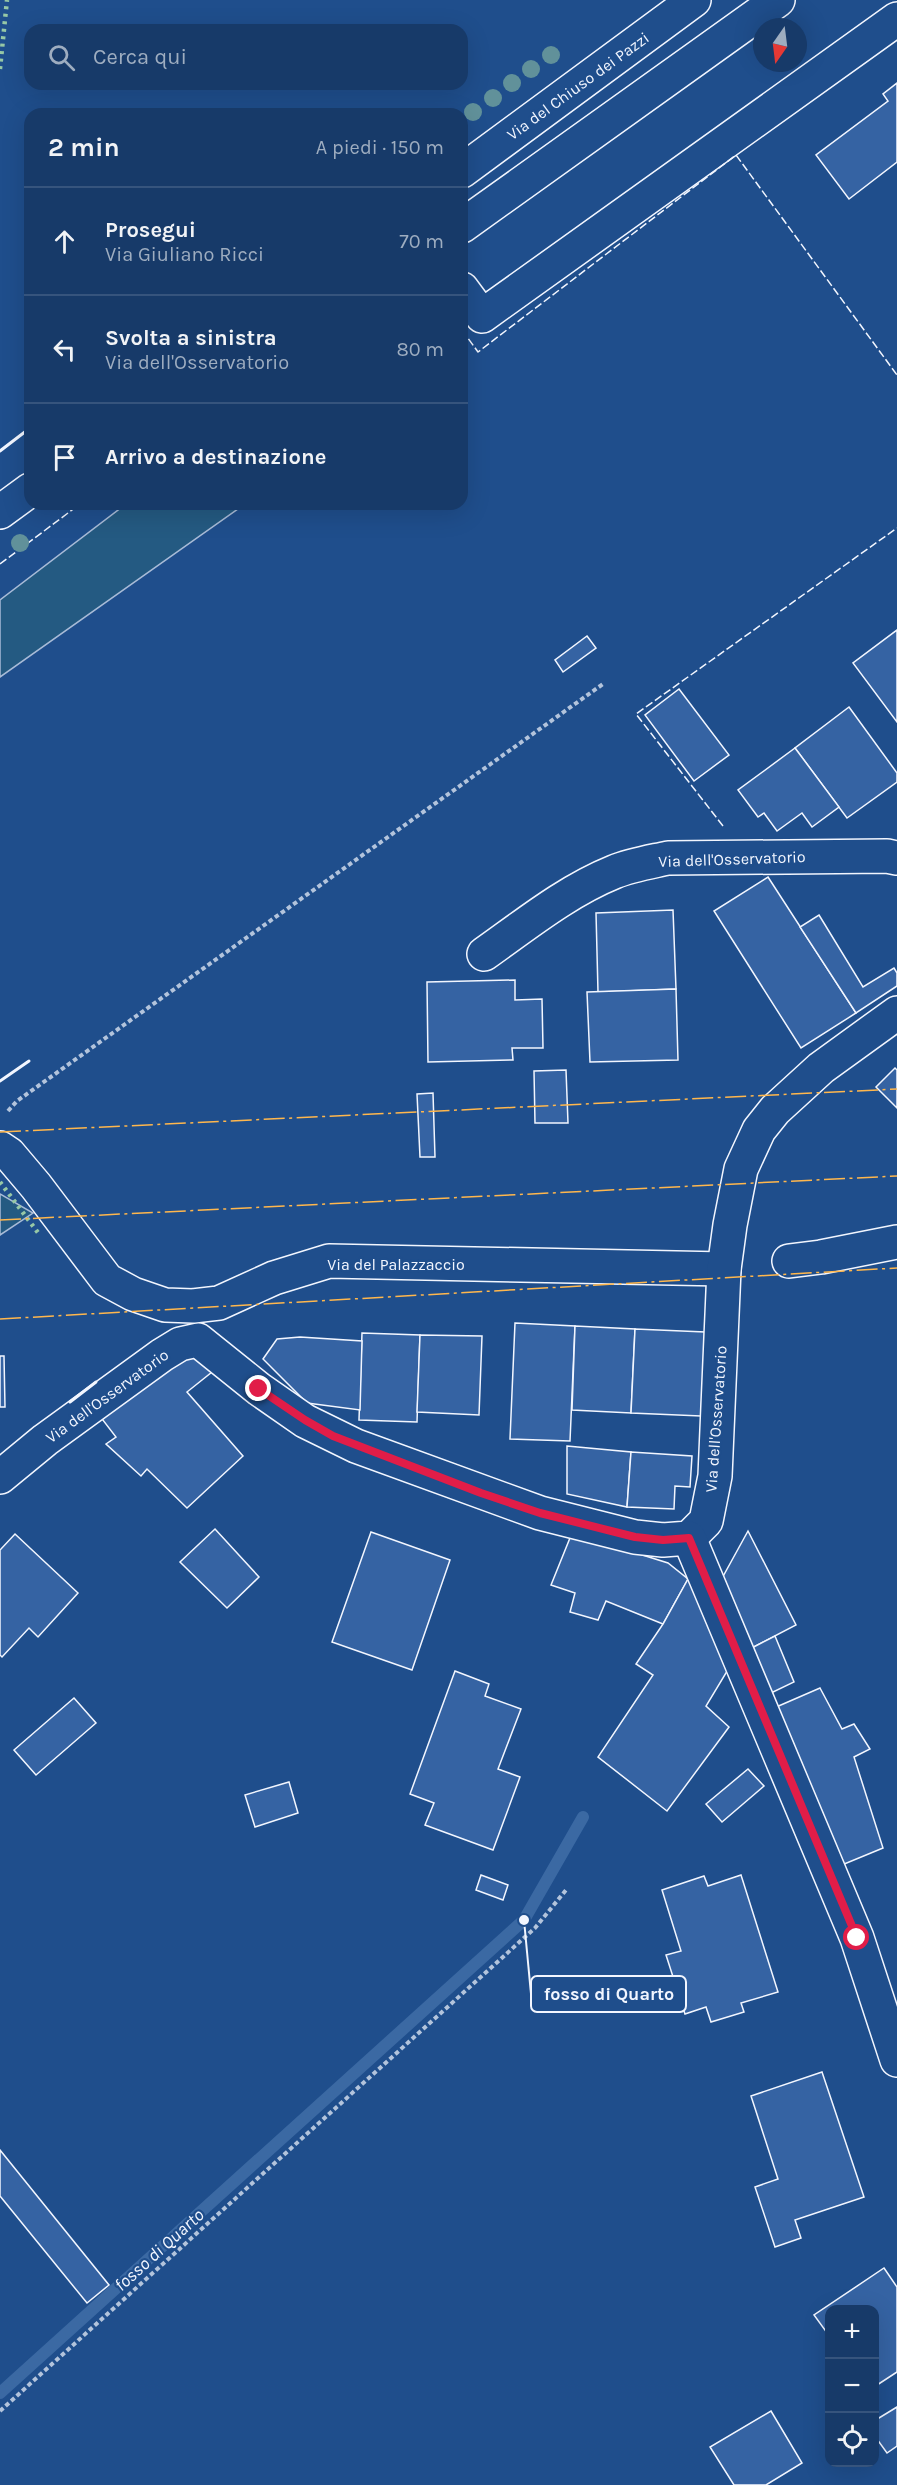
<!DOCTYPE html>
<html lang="it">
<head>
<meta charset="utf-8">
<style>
  body { margin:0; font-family:Karla,sans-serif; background:#244571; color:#f1f3f6 }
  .controls { position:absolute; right:18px; bottom:18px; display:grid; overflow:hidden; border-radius:12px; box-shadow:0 6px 24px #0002 }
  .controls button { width:54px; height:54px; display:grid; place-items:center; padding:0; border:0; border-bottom:2px solid #36547d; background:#173a69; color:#f1f3f6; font:30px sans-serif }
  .compass { position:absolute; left:753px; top:18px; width:54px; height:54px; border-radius:50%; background:#173a69; box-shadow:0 6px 24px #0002; rotate:194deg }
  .stop { position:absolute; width:18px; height:18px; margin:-14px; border:4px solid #e11d48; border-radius:50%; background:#fff }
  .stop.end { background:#e11d48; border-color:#fff; box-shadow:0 2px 6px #0008 }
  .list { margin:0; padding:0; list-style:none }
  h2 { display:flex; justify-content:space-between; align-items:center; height:78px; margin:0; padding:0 24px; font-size:26px }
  h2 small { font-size:20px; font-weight:400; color:#9eadc0 }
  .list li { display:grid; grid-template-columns:39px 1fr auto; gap:18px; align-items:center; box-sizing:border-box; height:108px; padding:0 24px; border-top:2px solid #36547d }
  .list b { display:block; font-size:22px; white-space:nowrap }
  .list p { margin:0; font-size:20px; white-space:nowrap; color:#9eadc0 }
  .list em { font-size:20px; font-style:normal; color:#9eadc0 }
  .icon { flex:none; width:33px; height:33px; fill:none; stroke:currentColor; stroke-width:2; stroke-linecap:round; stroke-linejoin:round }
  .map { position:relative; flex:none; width:897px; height:2485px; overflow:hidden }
  .search { position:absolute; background:#173a69; box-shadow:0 6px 24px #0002; left:24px; top:24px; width:444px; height:66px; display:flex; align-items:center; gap:15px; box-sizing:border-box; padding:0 21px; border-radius:18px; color:#9eadc0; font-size:22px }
  .panel { position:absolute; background:#173a69; box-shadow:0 6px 24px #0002; left:24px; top:108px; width:444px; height:402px; border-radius:18px }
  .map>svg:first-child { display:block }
  .green { fill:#245a82; stroke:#a8bbd7; stroke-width:1.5 }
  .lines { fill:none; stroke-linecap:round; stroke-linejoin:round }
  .stream { stroke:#3b69a3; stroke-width:12 }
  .building { fill:#3563a3; stroke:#f2f6ff; stroke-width:1.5 }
  .minor-casing { stroke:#f2f6ff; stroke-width:36 }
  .major-casing { stroke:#f2f6ff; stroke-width:36 }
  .path { stroke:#b3c4dc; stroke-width:4; stroke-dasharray:4.5 3; stroke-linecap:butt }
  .minor { stroke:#1f4e8c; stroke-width:33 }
  .major { stroke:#1f4e8c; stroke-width:33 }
  .hedge { stroke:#97c8a6; stroke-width:4.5; stroke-dasharray:3 4.5; stroke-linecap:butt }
  .fence { stroke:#f2f6ff; stroke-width:1.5; stroke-dasharray:8 3; stroke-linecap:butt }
  .wall { stroke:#f2f6ff; stroke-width:3 }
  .power { stroke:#ffb74d; stroke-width:1.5; stroke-dasharray:21 4.5 3 4.5; stroke-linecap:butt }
  .tree { fill:#61919a }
  .route { stroke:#e11d48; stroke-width:8 }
  .labels { text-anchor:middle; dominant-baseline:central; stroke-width:4.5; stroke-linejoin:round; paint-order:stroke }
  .street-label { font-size:16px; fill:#f2f6ff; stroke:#1f4e8c }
  .water-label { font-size:18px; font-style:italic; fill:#f2f6ff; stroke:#1f4e8c }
  .leader { fill:none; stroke:#f2f6ff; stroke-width:2 }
  .callout-dot { fill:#f2f6ff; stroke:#1f4e8c; stroke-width:2 }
  .callout { fill:#1f4e8c; stroke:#f2f6ff; stroke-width:2 }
  .callout-label { font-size:18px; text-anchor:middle; font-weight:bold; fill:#f2f6ff }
</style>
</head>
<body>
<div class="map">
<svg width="897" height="2485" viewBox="0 0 897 2485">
  <rect width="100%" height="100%" fill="#1f4e8c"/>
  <g class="green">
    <polygon points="126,504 245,504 0,677 0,600"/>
    <polygon points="0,1194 33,1213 0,1235"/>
  </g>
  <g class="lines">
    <polyline class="stream" points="0,2393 524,1920 583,1817"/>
  </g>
  <g class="building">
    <polygon points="897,83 897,162 849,199 816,155 888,101 883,94"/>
    <polygon points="897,630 897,722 853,663"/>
    <polygon points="587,636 596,648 563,672 555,660"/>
    <polygon points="679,689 729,755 694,781 645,715"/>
    <polygon points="849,707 897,773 897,782 847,818 795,748"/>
    <polygon points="795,748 839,807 812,827 802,813 777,831 764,813 758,817 738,790"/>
    <polygon points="768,877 856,1013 801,1048 714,911"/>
    <polygon points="673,910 676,989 598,992 596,913"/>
    <polygon points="819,915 863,987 894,968 897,973 897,986 856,1013 800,927"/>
    <polygon points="515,980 515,1000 542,999 543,1048 512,1048 513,1060 428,1062 427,982"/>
    <polygon points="676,989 678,1060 590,1062 587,992"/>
    <polygon points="895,1068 897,1070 897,1108 876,1087"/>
    <polygon points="566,1070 568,1123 535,1123 534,1071"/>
    <polygon points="433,1093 435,1157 420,1157 417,1094"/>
    <polygon points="515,1323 575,1326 570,1441 510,1439"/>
    <polygon points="575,1326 635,1329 631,1413 572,1410"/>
    <polygon points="635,1329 705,1332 701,1416 631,1413"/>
    <polygon points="362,1333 420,1335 417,1422 359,1420"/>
    <polygon points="420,1335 482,1336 479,1415 417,1412"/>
    <polygon points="300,1337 362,1341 360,1410 307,1403 263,1359 277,1339"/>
    <polygon points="185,1350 212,1372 187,1392 243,1456 187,1508 147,1469 141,1476 106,1444 116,1437 99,1415"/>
    <polygon points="0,1356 4,1356 5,1407 0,1407"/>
    <polygon points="567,1446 631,1452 627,1507 567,1494"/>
    <polygon points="631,1452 692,1456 690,1487 675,1486 674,1509 627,1507"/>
    <polygon points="215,1529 259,1577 227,1608 180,1562"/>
    <polygon points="748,1531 796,1625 746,1651 715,1591"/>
    <polygon points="371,1532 450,1560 412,1670 332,1642"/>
    <polygon points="572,1533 668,1563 688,1579 663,1624 606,1601 598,1620 570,1612 575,1593 551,1585"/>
    <polygon points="15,1534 78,1593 38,1637 29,1628 2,1657 0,1655 0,1550"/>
    <polygon points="688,1579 732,1663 706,1706 729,1727 667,1811 598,1757 653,1675 636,1664 663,1624"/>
    <polygon points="775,1636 794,1682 771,1693 746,1651"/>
    <polygon points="455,1671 489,1684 485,1696 521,1709 498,1769 520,1777 493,1850 425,1825 434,1803 410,1794"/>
    <polygon points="820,1688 842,1729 854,1724 870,1749 854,1757 883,1848 837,1867 774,1708"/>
    <polygon points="74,1698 96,1723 36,1775 14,1750"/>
    <polygon points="748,1769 764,1786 722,1822 706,1804"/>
    <polygon points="289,1782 298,1813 255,1827 245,1795"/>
    <polygon points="481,1875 508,1885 503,1900 476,1890"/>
    <polygon points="741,1875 778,1992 741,2003 744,2012 711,2022 706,2007 685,2014 666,1955 681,1951 662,1890 704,1876 708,1886"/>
    <polygon points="822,2072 864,2197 795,2220 801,2238 775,2247 755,2187 778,2179 751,2096"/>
    <polygon points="0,2150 109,2285 87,2303 0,2196"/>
    <polygon points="884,2268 897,2287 897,2372 874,2387 874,2310 830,2310 830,2337 814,2315"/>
    <polygon points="897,2407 897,2446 887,2453 874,2435 874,2421"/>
    <polygon points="771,2411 802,2463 766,2485 734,2485 710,2447"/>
  </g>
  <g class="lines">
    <g class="minor-casing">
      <g id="minor">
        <polyline points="462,226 778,0"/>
        <polyline points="462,289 482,316 897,19"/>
        <path d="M484,954C525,925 567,891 614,872C631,865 650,862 668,858L887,856L897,858"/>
        <polyline points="0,1148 9,1154 36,1186 107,1280 133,1294 165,1305 193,1306 219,1303 274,1278 329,1261 724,1269"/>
        <polyline points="789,1261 821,1257 897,1242"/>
        <polyline points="0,1477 45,1440 162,1355 180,1344 198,1340 259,1389 305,1421 356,1446 540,1513 635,1537 663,1540 689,1538 706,1521 715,1476 724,1269 730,1225 741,1169 759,1130 775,1110 821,1068 897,1013"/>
        <polyline points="689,1538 857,1938 897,2060"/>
      </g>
    </g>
    <g class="major-casing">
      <g id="major">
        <polyline points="462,171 694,0"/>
        <polyline points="0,512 30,490"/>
      </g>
    </g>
    <g class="path">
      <polyline points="8,1111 17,1101 603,684"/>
      <polyline points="0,2411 535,1928 566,1890"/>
    </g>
    <use href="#minor" class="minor"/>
    <use href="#major" class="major"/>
    <g class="hedge">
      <polyline points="0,69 7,0"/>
      <polyline points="0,1182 39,1234"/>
    </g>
    <g class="fence">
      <polyline points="462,330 478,352 736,155 897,375"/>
      <polyline points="0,564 80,504"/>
      <polyline points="723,826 636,714 897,528"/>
    </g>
    <g class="wall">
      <polyline points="0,451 30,428"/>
      <polyline points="0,1081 29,1061"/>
      <polyline points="70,1402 96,1382"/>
    </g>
    <g class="power">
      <polyline points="0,1132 897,1089"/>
      <polyline points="0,1220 897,1176"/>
      <polyline points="0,1319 897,1268"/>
    </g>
  </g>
  <g class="tree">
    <circle cx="551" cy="55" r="9"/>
    <circle cx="531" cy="69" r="9"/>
    <circle cx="512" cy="83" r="9"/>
    <circle cx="493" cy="98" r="9"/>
    <circle cx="473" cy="112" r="9"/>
    <circle cx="20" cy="543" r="9"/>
  </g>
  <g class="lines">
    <polyline class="route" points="259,1389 305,1420 333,1436 481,1493 540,1513 635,1537 663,1540 689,1538 857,1938"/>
  </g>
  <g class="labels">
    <g class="street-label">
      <text transform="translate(578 86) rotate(-36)">Via del Chiuso dei Pazzi</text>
      <text transform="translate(732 859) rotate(-2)">Via dell'Osservatorio</text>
      <text x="396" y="1264">Via del Palazzaccio</text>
      <text transform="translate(107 1396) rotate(-36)">Via dell'Osservatorio</text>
      <text transform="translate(716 1419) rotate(-86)">Via dell'Osservatorio</text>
    </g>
    <g class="water-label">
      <text transform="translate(159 2250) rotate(-42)">fosso di Quarto</text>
    </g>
  </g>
  <path class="leader" d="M524 1920L531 1994"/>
  <circle class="callout-dot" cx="524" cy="1920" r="6"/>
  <rect class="callout" x="531" y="1976" width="155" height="36" rx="6"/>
  <g class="callout-label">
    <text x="609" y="2000">fosso di Quarto</text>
  </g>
</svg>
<div class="controls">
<button>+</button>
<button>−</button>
<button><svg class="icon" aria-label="locate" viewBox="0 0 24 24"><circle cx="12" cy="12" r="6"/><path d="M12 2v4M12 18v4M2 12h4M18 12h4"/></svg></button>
</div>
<svg class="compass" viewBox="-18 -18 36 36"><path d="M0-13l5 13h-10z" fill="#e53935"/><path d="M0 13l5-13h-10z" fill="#9eadc0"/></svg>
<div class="stop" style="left:857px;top:1938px"></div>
<div class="stop end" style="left:259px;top:1389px"></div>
<div class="search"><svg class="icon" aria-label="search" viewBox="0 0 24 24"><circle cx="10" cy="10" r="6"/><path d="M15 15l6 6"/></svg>Cerca qui</div>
<section class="panel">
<h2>2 min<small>A piedi · 150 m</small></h2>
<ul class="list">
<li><svg class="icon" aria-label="ahead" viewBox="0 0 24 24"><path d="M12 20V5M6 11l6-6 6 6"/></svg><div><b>Prosegui</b><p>Via Giuliano Ricci</p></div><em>70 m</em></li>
<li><svg class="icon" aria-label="left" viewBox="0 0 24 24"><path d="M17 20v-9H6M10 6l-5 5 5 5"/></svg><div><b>Svolta a sinistra</b><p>Via dell'Osservatorio</p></div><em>80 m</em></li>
<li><svg class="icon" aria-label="arrive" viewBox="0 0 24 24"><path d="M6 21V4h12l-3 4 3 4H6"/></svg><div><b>Arrivo a destinazione</b></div></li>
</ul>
</section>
</div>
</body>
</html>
